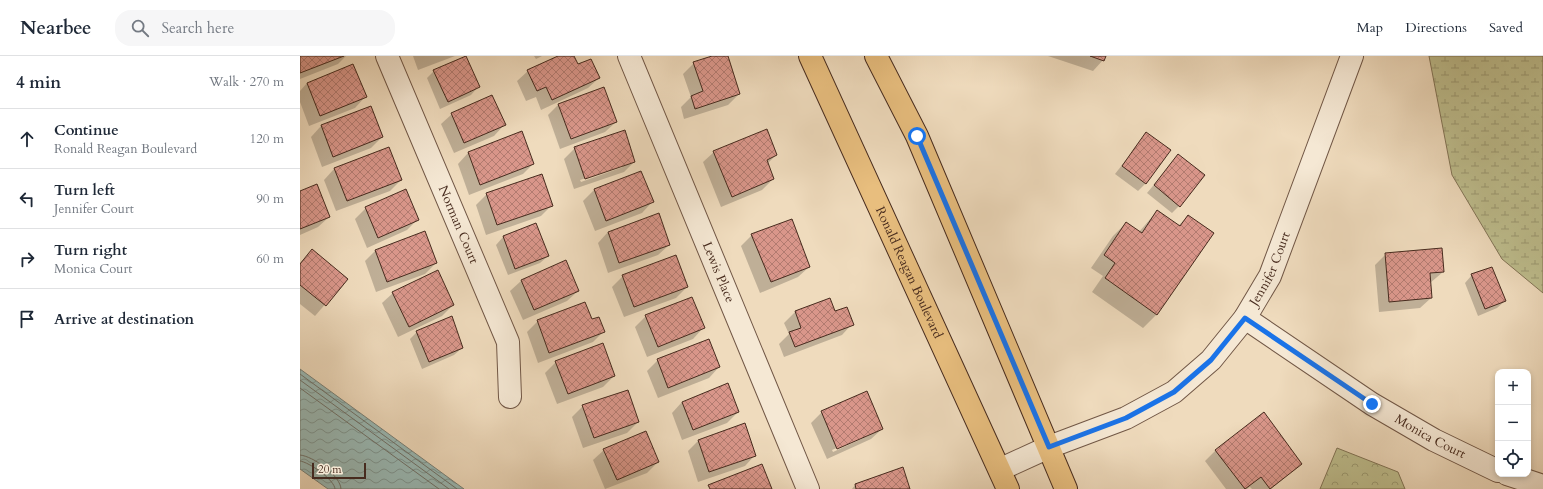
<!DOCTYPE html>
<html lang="en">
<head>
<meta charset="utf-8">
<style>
  body { margin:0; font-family:Cardo,serif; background:#f6f6f7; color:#1f2937 }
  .controls { position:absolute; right:12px; bottom:12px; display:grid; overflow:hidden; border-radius:8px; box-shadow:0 2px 6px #0003 }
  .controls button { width:36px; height:36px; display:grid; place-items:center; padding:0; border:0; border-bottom:1px solid #e0e1e3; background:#fff; color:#1f2937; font:20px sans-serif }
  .scale { position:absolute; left:12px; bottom:10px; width:54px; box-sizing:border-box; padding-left:4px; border:2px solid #472b1e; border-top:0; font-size:11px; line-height:14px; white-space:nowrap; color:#472b1e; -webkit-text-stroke:3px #f5e8d4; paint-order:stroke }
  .stop { position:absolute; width:12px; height:12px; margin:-9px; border:3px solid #1a73e8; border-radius:50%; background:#fff }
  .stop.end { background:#1a73e8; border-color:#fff; box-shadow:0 1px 4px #0008 }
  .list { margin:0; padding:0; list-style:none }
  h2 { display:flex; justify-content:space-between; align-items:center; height:52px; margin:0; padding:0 16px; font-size:17px }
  h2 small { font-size:13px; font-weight:400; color:#747a83 }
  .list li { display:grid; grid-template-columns:26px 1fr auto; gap:12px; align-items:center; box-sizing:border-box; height:60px; padding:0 16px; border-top:1px solid #e0e1e3 }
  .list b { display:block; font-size:15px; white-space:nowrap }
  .list p { margin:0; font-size:13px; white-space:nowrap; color:#747a83 }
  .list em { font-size:13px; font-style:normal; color:#747a83 }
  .icon { flex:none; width:22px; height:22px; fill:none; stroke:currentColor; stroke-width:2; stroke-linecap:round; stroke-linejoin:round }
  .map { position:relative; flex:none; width:1243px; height:433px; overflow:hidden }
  header { display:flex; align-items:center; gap:24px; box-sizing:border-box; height:56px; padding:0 20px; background:#fff; border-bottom:1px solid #e0e1e3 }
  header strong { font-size:19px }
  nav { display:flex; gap:22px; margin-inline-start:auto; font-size:14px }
  .search { width:280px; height:36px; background:#f6f6f7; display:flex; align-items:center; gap:10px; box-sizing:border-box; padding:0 14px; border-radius:16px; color:#747a83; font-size:15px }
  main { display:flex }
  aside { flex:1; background:#fff }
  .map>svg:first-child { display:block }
  .forest { fill:url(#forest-crowns); stroke:#827456 }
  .wetland { fill:url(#wetland-marsh); stroke:#827456 }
  .water { fill:url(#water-waves); stroke:#798179 }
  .shadow { fill:#0003; fill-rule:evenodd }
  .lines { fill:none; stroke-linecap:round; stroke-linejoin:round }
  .shore { stroke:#70726a; stroke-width:1 }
  .building { fill:url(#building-cross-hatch); stroke:#472b1e }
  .minor-casing { stroke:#715746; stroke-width:24 }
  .major-casing { stroke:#472b1e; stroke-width:24 }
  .minor { stroke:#f5e8d4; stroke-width:22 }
  .major { stroke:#e8be7e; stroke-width:22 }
  .route { stroke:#1a73e8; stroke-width:5 }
  .labels { text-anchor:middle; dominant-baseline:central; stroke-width:3; stroke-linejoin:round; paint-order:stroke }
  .street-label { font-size:13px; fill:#472b1e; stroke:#f5e8d4 }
</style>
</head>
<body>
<header>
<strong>Nearbee</strong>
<div class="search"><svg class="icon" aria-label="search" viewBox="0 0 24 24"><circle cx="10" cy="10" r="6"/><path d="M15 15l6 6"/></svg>Search here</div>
<nav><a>Map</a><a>Directions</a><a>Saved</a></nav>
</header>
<main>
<aside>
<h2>4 min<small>Walk · 270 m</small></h2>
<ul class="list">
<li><svg class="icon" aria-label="ahead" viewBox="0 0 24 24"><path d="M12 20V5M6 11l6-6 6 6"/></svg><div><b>Continue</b><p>Ronald Reagan Boulevard</p></div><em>120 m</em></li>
<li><svg class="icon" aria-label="left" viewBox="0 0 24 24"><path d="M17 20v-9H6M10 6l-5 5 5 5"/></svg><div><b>Turn left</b><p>Jennifer Court</p></div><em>90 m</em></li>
<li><svg class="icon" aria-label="right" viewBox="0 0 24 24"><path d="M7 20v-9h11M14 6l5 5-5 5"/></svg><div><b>Turn right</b><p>Monica Court</p></div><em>60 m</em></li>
<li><svg class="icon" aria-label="arrive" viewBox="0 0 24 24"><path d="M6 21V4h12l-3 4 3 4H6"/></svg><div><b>Arrive at destination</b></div></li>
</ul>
</aside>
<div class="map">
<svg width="1243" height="433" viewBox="0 0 1243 433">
  <defs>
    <pattern id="forest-crowns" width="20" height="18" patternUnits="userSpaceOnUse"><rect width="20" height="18" fill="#bebe8e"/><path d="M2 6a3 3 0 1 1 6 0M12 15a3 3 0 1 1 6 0" fill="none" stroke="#9c9b73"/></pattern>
    <pattern id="wetland-marsh" width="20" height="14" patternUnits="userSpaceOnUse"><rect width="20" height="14" fill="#bebe8e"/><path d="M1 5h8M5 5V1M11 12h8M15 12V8" fill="none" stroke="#9c9b73"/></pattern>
    <pattern id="water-waves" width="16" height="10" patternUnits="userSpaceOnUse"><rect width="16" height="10" fill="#9abab6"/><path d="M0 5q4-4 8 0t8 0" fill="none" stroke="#7f9793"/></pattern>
    <pattern id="building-cross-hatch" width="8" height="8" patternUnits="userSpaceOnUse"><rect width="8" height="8" fill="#d9968a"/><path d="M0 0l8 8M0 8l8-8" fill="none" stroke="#b27b70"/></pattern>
  </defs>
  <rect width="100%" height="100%" fill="#efdbbd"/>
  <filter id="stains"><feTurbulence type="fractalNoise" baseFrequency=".005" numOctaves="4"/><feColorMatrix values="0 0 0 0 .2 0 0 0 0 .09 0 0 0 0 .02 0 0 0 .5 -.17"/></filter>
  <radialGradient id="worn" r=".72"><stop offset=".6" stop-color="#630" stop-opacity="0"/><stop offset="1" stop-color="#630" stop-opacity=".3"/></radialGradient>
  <polygon class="forest" points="1037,392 1098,416 1105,433 1020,433"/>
  <polygon class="wetland" points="1129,0 1243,0 1243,237 1202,203 1152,119"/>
  <polygon class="water" points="0,313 164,433 28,433 0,413"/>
  <g class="shadow">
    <polygon points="0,0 46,0 38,8 0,23"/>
    <polygon points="113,0 155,0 118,14"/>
    <polygon points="234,0 242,0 236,3"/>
    <polygon points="260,0 273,0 278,10 299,22 288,32 241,54 236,41 226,45 217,25 228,15"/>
    <polygon points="415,0 427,0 439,38 428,49 384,63 381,51 391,41 383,18 394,7"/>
    <polygon points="748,0 805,0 803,4 793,15"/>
    <polygon points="134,15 178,31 171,39 140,53 127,22"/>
    <polygon points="7,27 65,41 55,52 9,70 0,46 0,35"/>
    <polygon points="259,48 316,66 305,76 260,93 248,59"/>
    <polygon points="152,58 204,69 194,80 154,97 141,68"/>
    <polygon points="21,70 82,81 71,92 22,111 11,81"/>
    <polygon points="847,77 845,128 838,135 815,118"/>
    <path d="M275,92L334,106L324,116L274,133L264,103ZM323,109V111L281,126L280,124Z"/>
    <polygon points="414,96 476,99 467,108 473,123 462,134 421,151 403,106"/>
    <polygon points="168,97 233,108 223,118 169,139 158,108"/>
    <polygon points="879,99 879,150 872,157 847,137"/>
    <polygon points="34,113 101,124 90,135 36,155 24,124"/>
    <polygon points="341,116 352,146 342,157 295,175 283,145 294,134"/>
    <polygon points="0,136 29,161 18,171 0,179"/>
    <polygon points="187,138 252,149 241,160 186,179 176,149"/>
    <polygon points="66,152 118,163 107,174 67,192 55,163"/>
    <polygon points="857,155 878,170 888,160 857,258 843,272 792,236 803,220 791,212 813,180 826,167 839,176"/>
    <polygon points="236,169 248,200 240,207 208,219 196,189 203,181"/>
    <polygon points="308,176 369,189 358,199 308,217 298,187"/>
    <polygon points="452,179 509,211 498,221 460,237 441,190"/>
    <polygon points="12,195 47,223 15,260 0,248 0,207"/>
    <polygon points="75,195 136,207 125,218 76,236 65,205"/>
    <polygon points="1086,198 1143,216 1130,227 1131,242 1120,252 1079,256 1075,209"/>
    <polygon points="266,205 278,235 267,245 223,264 210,235 221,225"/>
    <polygon points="1172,219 1205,245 1197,252 1178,260 1165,227"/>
    <polygon points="323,220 387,231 376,242 324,261 312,231"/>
    <polygon points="93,237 153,249 142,260 98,281 82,247"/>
    <polygon points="530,243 534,256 552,268 542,279 484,301 479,288 489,278 484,267 495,256"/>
    <polygon points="346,260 403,272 393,283 347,301 335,271"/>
    <polygon points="238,265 291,265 303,276 293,286 238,307 227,276"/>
    <polygon points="117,276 162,292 154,299 122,313 110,283"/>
    <polygon points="358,304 419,311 409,322 358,342 347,315"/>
    <polygon points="256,306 314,320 303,331 257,348 245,317"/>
    <polygon points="382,346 438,356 427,367 382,384 372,357"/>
    <polygon points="283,350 338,366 327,377 283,392 272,361"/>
    <path d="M522,356L582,373L571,383L527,403L511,367ZM570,377V379L533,396L532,394Z"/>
    <polygon points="398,385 455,399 445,410 398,426 388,395"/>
    <polygon points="304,394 358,406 347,417 305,433 293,404"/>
    <polygon points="916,394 1001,408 971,433 952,433 950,431 947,433 926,433 905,405"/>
    <polygon points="555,429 609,433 552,433"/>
  </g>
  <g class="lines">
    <g class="shore">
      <polyline points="0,318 157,433"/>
      <polyline points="0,324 149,433"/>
      <polyline points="0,332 139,433"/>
      <path d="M0,399C13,400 41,420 41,433"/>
      <path d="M0,405C9,406 35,424 35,433"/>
    </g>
  </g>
  <g class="building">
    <polygon points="0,0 44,0 0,17"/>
    <polygon points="166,0 180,31 148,46 133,14"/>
    <polygon points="258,0 274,0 278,8 291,3 300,22 252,44 246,31 237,35 227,14"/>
    <polygon points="412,0 428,0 440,38 395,53 391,40 403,35 393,6"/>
    <polygon points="790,0 806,0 804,5"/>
    <polygon points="53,8 67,41 20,60 7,27"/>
    <polygon points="304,31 317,66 271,83 258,48"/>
    <polygon points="192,39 206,69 164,87 151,57"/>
    <polygon points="71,50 83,81 33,101 21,69"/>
    <polygon points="467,73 477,99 467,104 474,123 432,141 413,95"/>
    <polygon points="325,74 335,106 285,123 274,91"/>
    <polygon points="222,75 234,108 180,129 168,96"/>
    <polygon points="846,76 871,94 846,128 822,110"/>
    <polygon points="89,91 102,124 47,145 34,112"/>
    <polygon points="878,98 905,119 880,151 854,129"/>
    <polygon points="341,115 354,146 306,165 294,133"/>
    <polygon points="242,118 253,150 197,169 186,137"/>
    <polygon points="17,128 30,161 0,173 0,135"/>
    <polygon points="106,133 119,164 78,182 65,151"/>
    <polygon points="857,154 880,170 888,159 914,177 857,259 805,222 815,207 804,199 826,166 842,177"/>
    <polygon points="359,157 370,189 319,207 308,176"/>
    <polygon points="492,163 510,211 471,226 451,178"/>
    <polygon points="236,167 249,200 215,213 203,180"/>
    <polygon points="125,175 137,207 87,226 75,194"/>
    <polygon points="1142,192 1144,216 1130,217 1132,242 1089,246 1085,197"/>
    <polygon points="12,193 48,223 26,250 0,229 0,208"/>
    <polygon points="376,199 388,231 334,251 322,219"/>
    <polygon points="266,204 279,235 234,254 221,224"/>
    <polygon points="1192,211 1206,245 1185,253 1171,218"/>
    <polygon points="138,214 154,249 109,271 92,236"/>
    <polygon points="392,241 405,272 358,291 345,259"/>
    <polygon points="530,242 535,255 547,251 554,269 495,291 489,276 501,272 495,255"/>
    <polygon points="285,246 292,263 299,261 305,276 249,297 237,264"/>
    <polygon points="152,260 163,292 129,306 116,275"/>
    <polygon points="409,283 420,311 368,332 357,303"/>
    <polygon points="303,287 315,320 268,338 255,305"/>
    <polygon points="428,327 439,356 393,374 382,346"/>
    <polygon points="328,334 339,366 294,382 282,349"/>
    <polygon points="567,335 583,373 537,393 521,355"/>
    <polygon points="964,356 1002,408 970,433 961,421 945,433 915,394"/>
    <polygon points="445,367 456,400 409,416 398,384"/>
    <polygon points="346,375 359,406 317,424 303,393"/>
    <polygon points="462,408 472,433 410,433 408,429"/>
    <polygon points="603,411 610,433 556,433 555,428"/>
  </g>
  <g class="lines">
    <g class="minor-casing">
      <g id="minor">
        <path id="s1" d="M87,0L208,286L210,341"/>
        <path id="s2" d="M329,0L508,433"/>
        <path id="s3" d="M945,262L1072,348L1134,384L1198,415"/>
        <path id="s4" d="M701,413L749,391L826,362L874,336L911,304L945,262L970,220L1052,0"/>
        <polyline points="1207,418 1243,430"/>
      </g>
    </g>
    <g class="major-casing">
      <g id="major">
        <path id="s5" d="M510,0L708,433"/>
        <polyline points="576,0 617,80 766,433"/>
      </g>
    </g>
    <use href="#minor" class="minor"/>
    <use href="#major" class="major"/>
  </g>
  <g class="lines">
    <polyline class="route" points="617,80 749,391 826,362 874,336 911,304 945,262 1072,348"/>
  </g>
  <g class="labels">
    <g class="street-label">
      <text stroke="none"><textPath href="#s1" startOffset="183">Norman Court</textPath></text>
      <text stroke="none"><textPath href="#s4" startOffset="348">Jennifer Court</textPath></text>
      <text stroke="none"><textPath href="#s2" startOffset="234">Lewis Place</textPath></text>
      <text stroke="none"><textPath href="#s5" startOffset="238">Ronald Reagan Boulevard</textPath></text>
      <text stroke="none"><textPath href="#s3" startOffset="220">Monica Court</textPath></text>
    </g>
  </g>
  <rect width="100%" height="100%" filter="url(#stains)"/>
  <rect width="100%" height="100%" fill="url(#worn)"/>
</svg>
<div class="controls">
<button>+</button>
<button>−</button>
<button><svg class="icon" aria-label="locate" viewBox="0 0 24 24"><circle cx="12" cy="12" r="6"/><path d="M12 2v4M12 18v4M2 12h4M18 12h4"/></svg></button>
</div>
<div class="scale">20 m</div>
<div class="stop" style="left:617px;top:80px"></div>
<div class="stop end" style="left:1072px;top:348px"></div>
</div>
</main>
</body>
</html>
